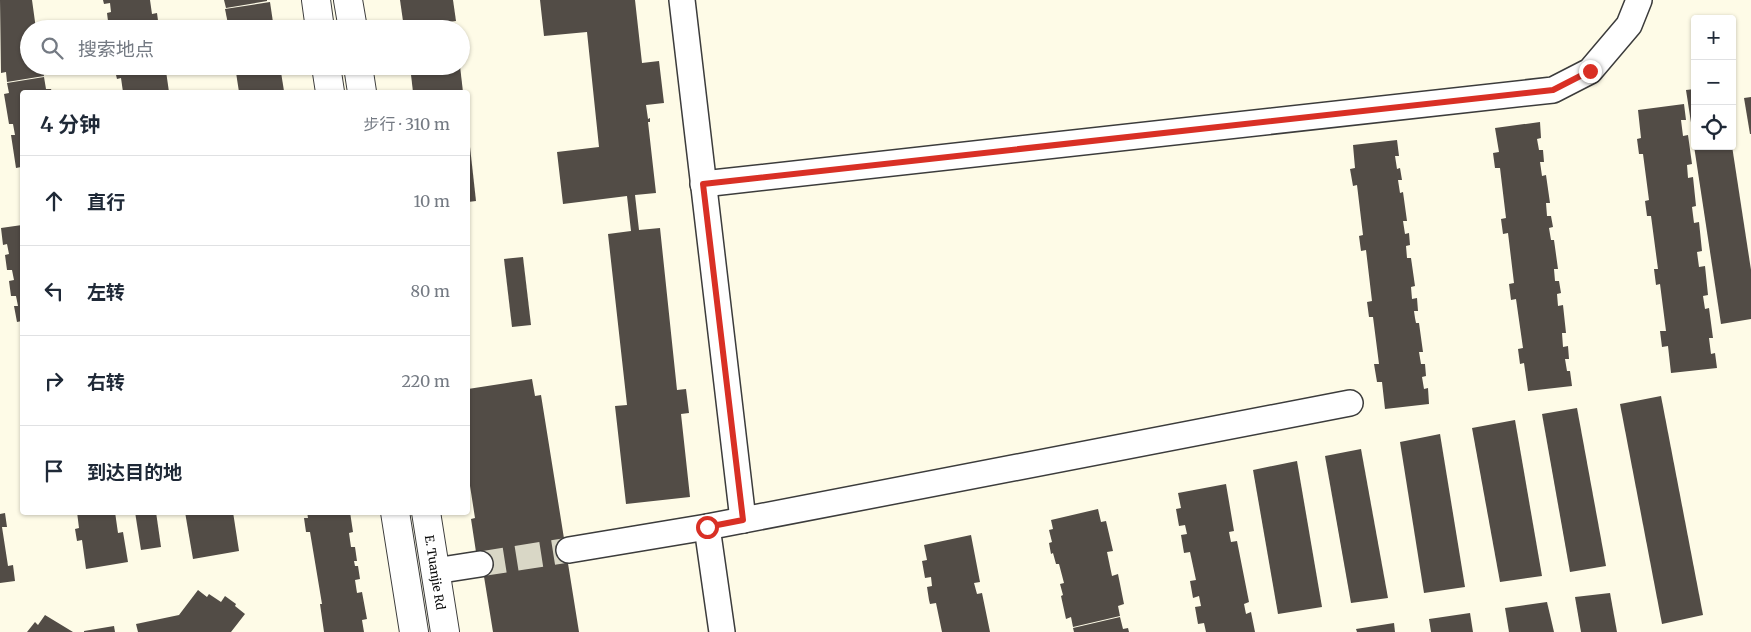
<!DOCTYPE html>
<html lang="zh">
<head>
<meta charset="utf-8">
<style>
  body { margin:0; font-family:Merriweather,"Noto Sans SC",serif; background:#f2f2f3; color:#1f2937 }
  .controls { position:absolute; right:15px; top:15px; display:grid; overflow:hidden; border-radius:5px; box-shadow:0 1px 4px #0004 }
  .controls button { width:45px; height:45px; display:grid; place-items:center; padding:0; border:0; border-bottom:1px solid #e0e1e3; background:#fff; color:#1f2937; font:25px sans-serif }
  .stop { position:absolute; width:15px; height:15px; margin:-11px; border:4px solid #d93025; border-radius:50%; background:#fff }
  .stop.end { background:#d93025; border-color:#fff; box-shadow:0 1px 5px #0008 }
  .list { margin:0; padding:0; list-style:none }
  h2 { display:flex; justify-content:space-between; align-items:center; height:65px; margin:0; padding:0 20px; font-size:21px }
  h2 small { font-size:16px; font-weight:400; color:#747a83 }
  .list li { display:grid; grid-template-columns:32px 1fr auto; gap:15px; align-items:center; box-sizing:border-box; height:90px; padding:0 20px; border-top:1px solid #e0e1e3 }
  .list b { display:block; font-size:19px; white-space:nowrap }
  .list em { font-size:16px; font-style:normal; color:#747a83 }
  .icon { flex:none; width:28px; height:28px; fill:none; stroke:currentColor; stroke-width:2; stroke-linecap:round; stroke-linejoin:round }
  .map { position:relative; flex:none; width:1751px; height:632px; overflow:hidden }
  .search { position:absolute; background:#fff; box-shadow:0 1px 4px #0004; left:20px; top:20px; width:450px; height:55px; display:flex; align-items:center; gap:12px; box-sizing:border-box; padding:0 18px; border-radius:28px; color:#747a83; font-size:19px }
  .panel { position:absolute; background:#fff; box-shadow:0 1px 4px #0004; left:20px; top:90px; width:450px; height:425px; border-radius:5px }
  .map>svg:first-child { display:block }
  .building { fill:#524c46 }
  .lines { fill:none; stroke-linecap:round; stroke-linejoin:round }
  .minor-tunnel { stroke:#d9d7c6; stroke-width:25; stroke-dasharray:25 12; stroke-linecap:butt }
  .minor-casing { stroke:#3c3c3c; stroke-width:28 }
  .tertiary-casing { stroke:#3c3c3c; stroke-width:30 }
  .minor { stroke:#fff; stroke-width:25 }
  .tertiary { stroke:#fff; stroke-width:28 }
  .route { stroke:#d93025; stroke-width:6 }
  .labels { text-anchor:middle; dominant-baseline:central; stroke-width:5; stroke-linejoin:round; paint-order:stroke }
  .street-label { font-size:12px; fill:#090909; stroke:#fff }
</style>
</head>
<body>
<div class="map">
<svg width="1751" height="632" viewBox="0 0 1751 632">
  <rect width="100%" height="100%" fill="#fefbe7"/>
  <g class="building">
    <polygon points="0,0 32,0 36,29 29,29 29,66 42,66 44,76 7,82 6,72 1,73"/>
    <polygon points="103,0 150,0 152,14 157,13 159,28 114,29 113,20 108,21 107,13 111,12 110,3 104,4"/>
    <polygon points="224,0 267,0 267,1 226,8"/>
    <polygon points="400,0 453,0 456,21 404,28"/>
    <polygon points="540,0 635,0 642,63 659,61 664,103 646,105 648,119 650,118 650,122 648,122 656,193 635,195 639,230 660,228 677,390 686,389 689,413 681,414 690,497 626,504 615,406 627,405 608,234 631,231 627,196 563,204 557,152 599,147 587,32 544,36"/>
    <polygon points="270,2 274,29 229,29 225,9"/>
    <polygon points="455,23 456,29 421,29 421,28"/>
    <polygon points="120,66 160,66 161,72 166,71 169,92 123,92 121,78 117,79 115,71 120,70"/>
    <polygon points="235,66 280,66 284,91 239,92"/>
    <polygon points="410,66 460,66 463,92 413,92"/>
    <polygon points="44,77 46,89 51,89 52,92 22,92 22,171 21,171 21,167 16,168 11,135 15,135 13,124 9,124 4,94 9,93 7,83"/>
    <polygon points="1695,89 1695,142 1694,142 1686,90"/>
    <polygon points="1751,97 1751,134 1750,134 1744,98"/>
    <polygon points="1684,104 1686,120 1681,120 1683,136 1688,135 1692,164 1687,165 1688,178 1693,177 1696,206 1692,207 1694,223 1699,222 1702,251 1697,252 1699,267 1705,266 1708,295 1703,296 1705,309 1709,308 1713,338 1709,338 1711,354 1715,353 1717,368 1671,373 1668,346 1662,347 1660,331 1666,331 1660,284 1656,285 1654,269 1658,269 1651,216 1647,216 1645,201 1649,200 1643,154 1639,154 1637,139 1641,138 1638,110"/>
    <polygon points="1540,122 1541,138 1537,139 1539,150 1543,150 1544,162 1540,162 1542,176 1546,175 1550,203 1546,203 1547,216 1551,216 1553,227 1549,228 1551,240 1554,240 1558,269 1554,269 1555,281 1559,281 1561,293 1557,294 1558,306 1563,305 1566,333 1562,333 1563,347 1568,346 1569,359 1565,359 1567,371 1570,371 1572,386 1528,391 1524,363 1520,364 1518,349 1523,348 1516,299 1511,300 1509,284 1514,283 1508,233 1503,234 1501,219 1506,218 1500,168 1495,168 1493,153 1499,152 1495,128"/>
    <polygon points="468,138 469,138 476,201 468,202"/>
    <polygon points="1397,140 1399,156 1395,156 1397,169 1400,168 1402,180 1398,180 1400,193 1403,192 1407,221 1403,221 1405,234 1409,233 1410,245 1406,246 1407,258 1411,258 1415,286 1411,287 1412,299 1417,298 1418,311 1414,311 1415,318 1416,323 1419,323 1423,352 1419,352 1421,364 1425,364 1426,376 1422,377 1424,389 1428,388 1429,404 1385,409 1382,382 1377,382 1374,364 1379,364 1373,317 1369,317 1367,302 1372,301 1366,250 1361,251 1359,236 1363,235 1357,185 1353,186 1350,169 1355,168 1353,145"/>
    <polygon points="1694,146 1732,146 1751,270 1751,319 1721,324"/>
    <polygon points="22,225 22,321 17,322 14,306 18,306 16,296 11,296 9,281 14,280 12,270 7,270 5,255 9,254 7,244 3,245 1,228"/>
    <polygon points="523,257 531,325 512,327 504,259"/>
    <polygon points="532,379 535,396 541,395 579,632 493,632 480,552 476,552 471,519 475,518 468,473 468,389"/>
    <polygon points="1661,396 1703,615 1662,624 1620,404"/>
    <polygon points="1577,408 1606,566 1570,572 1542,414"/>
    <polygon points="1515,420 1542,576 1500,582 1472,428"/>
    <polygon points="1440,434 1465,587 1424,593 1400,442"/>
    <polygon points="1361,449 1388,598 1351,603 1325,456"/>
    <polygon points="1297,461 1322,607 1278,614 1253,470"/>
    <polygon points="1226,484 1234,531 1229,532 1231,542 1237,541 1249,602 1244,604 1246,614 1251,612 1255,632 1206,632 1204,623 1198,624 1195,607 1201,606 1199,596 1193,598 1190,581 1196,580 1190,552 1184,553 1181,535 1187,534 1185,525 1179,526 1176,509 1181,508 1178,493"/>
    <polygon points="1098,509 1101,522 1106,521 1113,551 1107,552 1112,576 1118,574 1124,604 1118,606 1120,616 1073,627 1071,617 1066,619 1061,596 1063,595 1060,584 1064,583 1059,564 1056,564 1053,553 1051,554 1049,543 1052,542 1049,530 1053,529 1051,520"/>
    <polygon points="77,512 115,512 118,533 123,532 128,562 86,569 82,540 77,541 75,529 79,528"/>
    <polygon points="135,512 156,512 161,547 141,550"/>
    <polygon points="185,512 233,512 239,551 193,559"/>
    <polygon points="307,512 350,512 353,532 349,533 351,547 355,547 357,561 354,561 355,566 358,566 360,579 355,580 357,593 362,592 367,619 362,620 364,632 324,632 320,604 322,604 310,532 306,532 304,518 308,518"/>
    <polygon points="5,513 7,527 2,527 8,566 13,565 15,581 0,583 0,514"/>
    <polygon points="971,535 980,582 974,583 977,594 982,593 990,632 942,632 936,603 930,604 929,600 927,587 932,586 931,577 925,578 922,561 927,560 924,545"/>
    <polygon points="198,590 207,597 209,594 221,602 225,596 236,604 235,606 245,614 231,632 138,632 136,624 179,615"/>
    <polygon points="1610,593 1617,632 1581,632 1575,597"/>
    <polygon points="1547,602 1554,632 1509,632 1505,608"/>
    <polygon points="1470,613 1473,632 1431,632 1429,619"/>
    <polygon points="45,615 73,632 27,632 35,622 38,625"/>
    <polygon points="1120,617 1123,629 1128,628 1129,632 1074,632 1073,628"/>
    <polygon points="1394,623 1395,632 1357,632 1356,629"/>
    <polygon points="114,626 115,632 84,632 84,631"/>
  </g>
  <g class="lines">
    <polyline class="minor-tunnel" points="480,564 569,550"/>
    <g class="minor-casing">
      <g id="minor">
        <polyline points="682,0 743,520"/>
        <polyline points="703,184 1553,90 1590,71 1629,25 1639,0"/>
        <polyline points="707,527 722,632"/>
        <polyline points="569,550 707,527 1350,403"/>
        <polyline points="435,571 480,564"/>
      </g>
    </g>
    <g class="tertiary-casing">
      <g id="tertiary">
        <polyline points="316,0 320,29"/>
        <polyline points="348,0 353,29"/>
        <polyline points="326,66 330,92"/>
        <polyline points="358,66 362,92"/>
        <polyline points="395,512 414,632"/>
        <path id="s1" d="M426,512L445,632"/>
      </g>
    </g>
    <use href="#minor" class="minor"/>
    <use href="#tertiary" class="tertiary"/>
  </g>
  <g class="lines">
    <polyline class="route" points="707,527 743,520 703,184 1553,90 1590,71"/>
  </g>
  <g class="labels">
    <g class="street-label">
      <text stroke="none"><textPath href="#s1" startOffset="61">E. Tuanjie Rd</textPath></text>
    </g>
  </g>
</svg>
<div class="controls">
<button>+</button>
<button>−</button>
<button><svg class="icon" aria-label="locate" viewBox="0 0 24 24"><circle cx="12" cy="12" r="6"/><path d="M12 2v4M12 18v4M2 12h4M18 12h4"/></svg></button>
</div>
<div class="stop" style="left:707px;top:527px"></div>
<div class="stop end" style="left:1590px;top:71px"></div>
<div class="search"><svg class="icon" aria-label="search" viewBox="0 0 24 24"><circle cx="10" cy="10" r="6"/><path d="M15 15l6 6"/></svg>搜索地点</div>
<section class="panel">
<h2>4 分钟<small>步行 · 310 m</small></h2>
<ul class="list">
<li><svg class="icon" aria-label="ahead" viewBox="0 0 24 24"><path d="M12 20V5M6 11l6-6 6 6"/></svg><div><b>直行</b></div><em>10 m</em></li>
<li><svg class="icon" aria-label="left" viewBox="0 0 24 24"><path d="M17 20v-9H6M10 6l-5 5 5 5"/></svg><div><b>左转</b></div><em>80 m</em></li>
<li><svg class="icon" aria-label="right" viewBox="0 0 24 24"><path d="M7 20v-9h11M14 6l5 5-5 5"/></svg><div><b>右转</b></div><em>220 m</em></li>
<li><svg class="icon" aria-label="arrive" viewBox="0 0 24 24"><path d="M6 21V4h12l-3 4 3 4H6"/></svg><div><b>到达目的地</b></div></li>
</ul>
</section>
</div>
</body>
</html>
